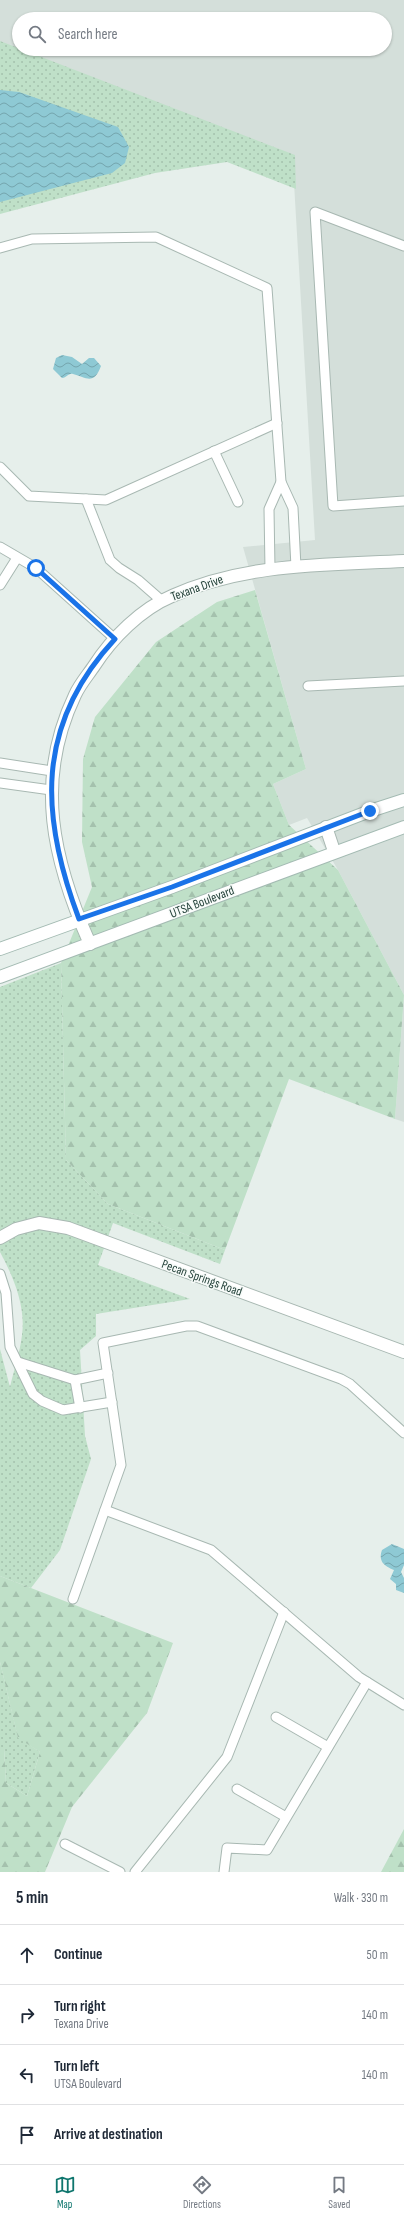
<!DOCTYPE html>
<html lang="en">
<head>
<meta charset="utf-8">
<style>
  body { margin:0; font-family:"Sofia Sans Condensed",sans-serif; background:#f2f2f3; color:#1f2937 }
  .stop { position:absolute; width:12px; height:12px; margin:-9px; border:3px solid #1a73e8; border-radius:50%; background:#fff }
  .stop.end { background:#1a73e8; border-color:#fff; box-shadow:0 1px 4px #0008 }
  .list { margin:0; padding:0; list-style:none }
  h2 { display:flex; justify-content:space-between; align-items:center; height:52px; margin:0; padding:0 16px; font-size:17px }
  h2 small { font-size:13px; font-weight:400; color:#747a83 }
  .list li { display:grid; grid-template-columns:26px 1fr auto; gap:12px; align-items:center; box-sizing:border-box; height:60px; padding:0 16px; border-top:1px solid #e0e1e3 }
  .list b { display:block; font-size:15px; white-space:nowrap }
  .list p { margin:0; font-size:13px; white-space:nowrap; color:#747a83 }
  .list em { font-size:13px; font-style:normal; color:#747a83 }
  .icon { flex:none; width:22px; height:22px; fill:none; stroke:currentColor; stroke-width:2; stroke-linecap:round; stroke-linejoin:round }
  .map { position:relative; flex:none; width:404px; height:1872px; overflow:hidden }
  .search { position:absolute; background:#fff; box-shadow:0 1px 3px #0004; left:12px; right:12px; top:12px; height:44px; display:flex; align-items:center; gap:10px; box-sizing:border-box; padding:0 14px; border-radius:22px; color:#747a83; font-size:15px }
  .sheet { height:292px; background:#fff }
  nav { display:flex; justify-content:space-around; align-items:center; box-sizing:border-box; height:56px; border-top:1px solid #e0e1e3; background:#fff; font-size:11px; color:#747a83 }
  nav a { display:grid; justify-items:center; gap:2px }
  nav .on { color:#0f766e }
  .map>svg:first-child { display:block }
  .built { fill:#d4dfda; fill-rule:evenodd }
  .grass { fill:url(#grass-dots) }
  .forest { fill:url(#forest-firs) }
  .water { fill:url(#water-waves) }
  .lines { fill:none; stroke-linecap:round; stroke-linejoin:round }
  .lane-casing { stroke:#a8b8b2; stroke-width:11 }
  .street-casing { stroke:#a8b8b2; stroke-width:14 }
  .secondary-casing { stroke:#a4bbb3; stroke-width:14 }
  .lane { stroke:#fff; stroke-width:9 }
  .street { stroke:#fff; stroke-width:12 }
  .secondary { stroke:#fff; stroke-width:12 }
  .route { stroke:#1a73e8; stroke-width:5 }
  .labels { text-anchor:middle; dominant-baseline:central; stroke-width:3; stroke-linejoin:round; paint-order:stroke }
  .street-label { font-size:13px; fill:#24423a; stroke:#f7fbf9 }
</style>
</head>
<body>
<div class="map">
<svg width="404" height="1872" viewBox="0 0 404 1872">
  <defs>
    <pattern id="grass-dots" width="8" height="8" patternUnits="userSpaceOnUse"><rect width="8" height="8" fill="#bfe0c8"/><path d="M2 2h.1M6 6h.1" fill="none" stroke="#a4c1ad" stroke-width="1.8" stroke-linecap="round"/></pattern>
    <pattern id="forest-firs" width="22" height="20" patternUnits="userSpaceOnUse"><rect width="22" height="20" fill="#bfe0c8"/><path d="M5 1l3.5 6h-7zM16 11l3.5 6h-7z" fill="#a4c1ad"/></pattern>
    <pattern id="water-waves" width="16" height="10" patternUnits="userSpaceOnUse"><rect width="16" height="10" fill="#8ec9d4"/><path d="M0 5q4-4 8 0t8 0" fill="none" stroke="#74a5ad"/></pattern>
  </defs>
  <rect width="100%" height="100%" fill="#e6efeb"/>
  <path class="built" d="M0,0H404V1122L395,1119L404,995L338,870L307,818L289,825L273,784L306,769L243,547L315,540L293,166L0,53ZM19,19H385V49H19Z"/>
  <g class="grass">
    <polygon points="0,41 295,155 296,189 227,162 155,173 0,214"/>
    <path d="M61,963L66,1160L108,1204L225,1250L220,1264L113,1223L98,1265L190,1299L96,1314V1336L80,1350L85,1436L91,1459L60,1550L31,1588L0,1576V1349L10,1387C14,1370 20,1352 22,1335C26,1306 13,1276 0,1252V987Z"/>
    <polygon points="0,1662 18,1737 40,1752 27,1796 6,1783 4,1748 0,1748"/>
  </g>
  <g class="forest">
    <polygon points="255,590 306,769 273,784 289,825 338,870 404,995 395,1119 289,1079 225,1250 108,1204 66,1160 61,963 92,887 82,842 83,759 95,717 156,642 217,602"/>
    <polygon points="0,1576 173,1643 147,1713 72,1807 45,1872 0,1872 0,1748 4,1748 6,1783 27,1796 40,1752 18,1738 0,1662"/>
    <polygon points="404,1829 404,1872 381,1872"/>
  </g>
  <g class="water">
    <polygon points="0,90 19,92 118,127 129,147 125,163 112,173 0,202"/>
    <path d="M62,355L72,357L82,364L89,358H94L101,366C94,385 87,378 73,374C68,373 67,378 62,378L53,369L56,358Z"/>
    <path d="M392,1544L404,1549V1565L401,1572L404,1578V1593L396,1590V1584L390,1579L394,1570C384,1566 378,1561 382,1550Z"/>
  </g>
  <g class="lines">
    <g class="lane-casing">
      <g id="lane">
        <polyline points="404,246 315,212 333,506 404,501"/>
        <polyline points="0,248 32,239 156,237 267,288 281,482 293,508 296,567"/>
        <polyline points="214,451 238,502"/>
        <polyline points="0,467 29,496 106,500 277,423"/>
        <polyline points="86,499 110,560 119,568 138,580 162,601"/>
        <polyline points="0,547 36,568 115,639"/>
        <polyline points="270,569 269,509 281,482"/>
        <polyline points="0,585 17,558"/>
        <polyline points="308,686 404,681"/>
        <polyline points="0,763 52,771"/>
        <polyline points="0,783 51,790"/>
        <polyline points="0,1274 6,1293 10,1347 33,1394 42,1401 63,1410 112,1402"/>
        <polyline points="18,1362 75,1380 108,1373"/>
        <polyline points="75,1380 80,1408"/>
        <polyline points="105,1510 211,1550 359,1677 404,1705"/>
        <polyline points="73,1599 121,1465 103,1343 186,1326 197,1326 341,1379 350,1384 404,1433"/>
        <polyline points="276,1717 328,1747"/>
        <polyline points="237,1789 286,1817"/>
        <polyline points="65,1844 120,1872"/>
        <polyline points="135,1872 227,1757 284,1612"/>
        <polyline points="224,1872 227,1848 267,1850 367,1682"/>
      </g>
    </g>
    <g class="street-casing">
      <g id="street">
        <polyline points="326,827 334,851"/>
        <path d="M90,944C53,861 34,781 75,695C80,684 88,675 94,666C112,638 141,609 172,596C245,563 325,565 404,561"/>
        <polyline points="0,1238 16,1229 39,1223 68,1228 404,1352"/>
      </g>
    </g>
    <g class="secondary-casing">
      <g id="secondary">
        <polyline points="0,949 172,887 370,811 404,800"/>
        <polyline points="0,977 404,827"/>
      </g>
    </g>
    <use href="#lane" class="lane"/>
    <use href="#street" class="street"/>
    <use href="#secondary" class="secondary"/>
  </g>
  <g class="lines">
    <path class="route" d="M36,568L115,639C35,725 40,816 79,919L172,887L370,811"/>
  </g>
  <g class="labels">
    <g class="street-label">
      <text transform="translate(197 588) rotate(-20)">Texana Drive</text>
      <text transform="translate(202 902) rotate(-21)">UTSA Boulevard</text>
      <text transform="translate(202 1278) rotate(20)">Pecan Springs Road</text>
    </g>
  </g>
</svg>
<div class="stop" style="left:36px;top:568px"></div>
<div class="stop end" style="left:370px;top:811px"></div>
<div class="search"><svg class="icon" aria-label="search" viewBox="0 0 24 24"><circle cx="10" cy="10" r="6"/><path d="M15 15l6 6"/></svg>Search here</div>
</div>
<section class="sheet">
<h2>5 min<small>Walk · 330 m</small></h2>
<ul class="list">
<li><svg class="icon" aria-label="ahead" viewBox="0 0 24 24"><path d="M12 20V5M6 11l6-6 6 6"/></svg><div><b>Continue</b></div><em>50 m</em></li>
<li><svg class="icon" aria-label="right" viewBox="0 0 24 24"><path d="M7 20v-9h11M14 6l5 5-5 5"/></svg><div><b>Turn right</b><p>Texana Drive</p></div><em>140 m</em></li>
<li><svg class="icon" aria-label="left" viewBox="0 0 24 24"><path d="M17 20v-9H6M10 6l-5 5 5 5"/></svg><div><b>Turn left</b><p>UTSA Boulevard</p></div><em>140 m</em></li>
<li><svg class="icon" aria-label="arrive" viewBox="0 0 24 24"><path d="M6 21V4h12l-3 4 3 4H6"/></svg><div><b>Arrive at destination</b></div></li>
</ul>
</section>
<nav>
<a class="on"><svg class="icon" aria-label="map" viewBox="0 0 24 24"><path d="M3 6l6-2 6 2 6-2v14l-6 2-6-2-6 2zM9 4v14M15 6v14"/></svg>Map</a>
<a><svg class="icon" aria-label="directions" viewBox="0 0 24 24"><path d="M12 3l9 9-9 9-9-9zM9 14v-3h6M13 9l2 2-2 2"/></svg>Directions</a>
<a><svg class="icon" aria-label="saved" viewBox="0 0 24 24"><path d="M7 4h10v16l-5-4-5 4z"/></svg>Saved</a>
</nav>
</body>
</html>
